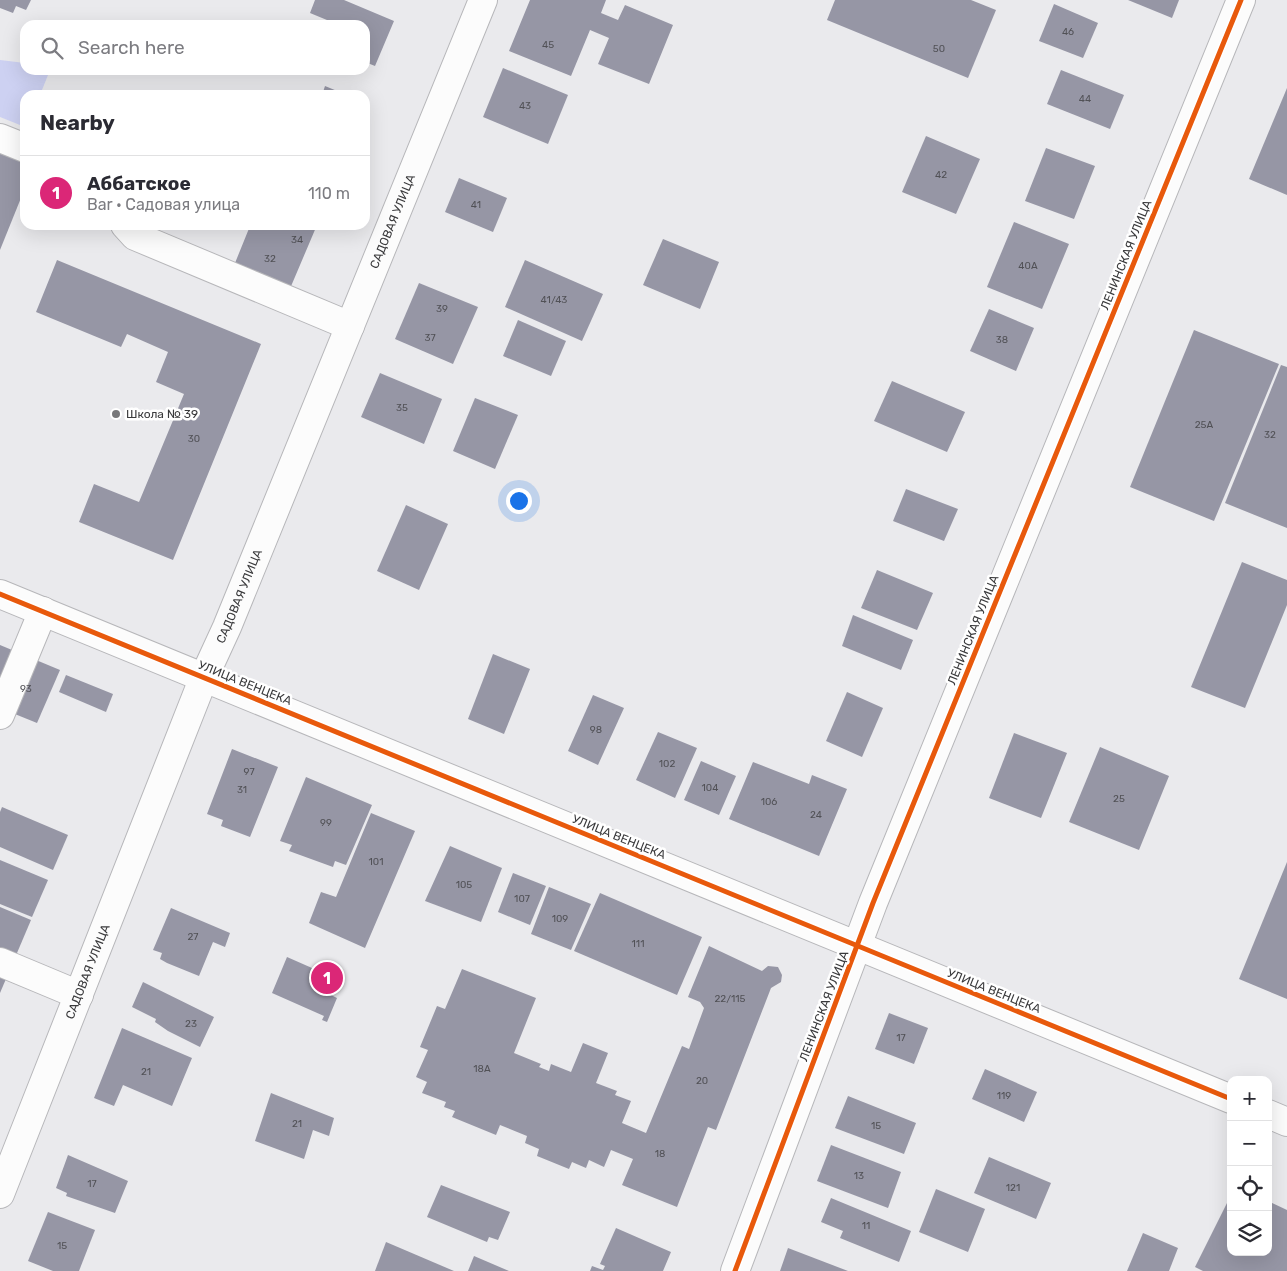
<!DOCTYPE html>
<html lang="en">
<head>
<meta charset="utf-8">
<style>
  body { margin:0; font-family:Rubik,sans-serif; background:#f2f2f3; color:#2b2b33 }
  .controls { position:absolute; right:15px; bottom:15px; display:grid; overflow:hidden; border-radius:10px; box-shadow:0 5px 20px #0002 }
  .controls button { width:45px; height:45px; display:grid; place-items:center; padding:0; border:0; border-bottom:1px solid #e1e1e2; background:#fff; color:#2b2b33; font:25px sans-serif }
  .you { position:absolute; left:518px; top:500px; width:18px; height:18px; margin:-12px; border:4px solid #fff; border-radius:50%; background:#1a73e8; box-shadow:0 0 0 8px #1a73e833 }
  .badge { display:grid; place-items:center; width:32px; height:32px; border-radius:50%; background:#db2777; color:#fff; font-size:16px; font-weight:700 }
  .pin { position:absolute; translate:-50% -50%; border:2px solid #fff; box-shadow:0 1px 5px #0006 }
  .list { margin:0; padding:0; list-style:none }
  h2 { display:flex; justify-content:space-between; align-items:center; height:65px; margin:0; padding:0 20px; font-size:21px }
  h2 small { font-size:16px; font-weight:400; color:#7c7c81 }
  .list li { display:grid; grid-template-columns:32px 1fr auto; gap:15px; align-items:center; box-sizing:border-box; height:75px; padding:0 20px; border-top:1px solid #e1e1e2 }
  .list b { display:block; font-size:19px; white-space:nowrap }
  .list p { margin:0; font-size:16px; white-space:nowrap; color:#7c7c81 }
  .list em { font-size:16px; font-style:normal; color:#7c7c81 }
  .icon { flex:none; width:28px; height:28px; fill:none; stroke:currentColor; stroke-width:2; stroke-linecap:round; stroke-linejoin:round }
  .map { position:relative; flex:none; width:1287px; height:1271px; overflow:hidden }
  .search { position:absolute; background:#fff; box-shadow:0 5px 20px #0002; left:20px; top:20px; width:350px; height:55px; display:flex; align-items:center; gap:12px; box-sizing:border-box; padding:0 18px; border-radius:15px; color:#7c7c81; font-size:19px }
  .panel { position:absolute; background:#fff; box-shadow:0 5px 20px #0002; left:20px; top:90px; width:350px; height:140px; border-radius:15px }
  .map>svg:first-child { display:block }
  .green { fill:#cdd1f2 }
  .building { fill:#9696a5 }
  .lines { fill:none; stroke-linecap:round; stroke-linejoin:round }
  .minor-casing { stroke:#b7b7ba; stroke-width:30 }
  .minor { stroke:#fcfcfc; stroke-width:28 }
  .cycleway-casing { stroke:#fff; stroke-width:8 }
  .cycleway { stroke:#e8590c; stroke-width:5 }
  .poi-dot { fill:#78787a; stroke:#fff; stroke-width:2 }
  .labels { text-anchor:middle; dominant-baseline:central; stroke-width:5; stroke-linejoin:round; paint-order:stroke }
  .number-label { font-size:10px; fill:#515156 }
  .street-label { font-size:12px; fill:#3a3a3c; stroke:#fff }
  .poi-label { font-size:12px; fill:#3a3a3c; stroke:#fff; text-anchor:start }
</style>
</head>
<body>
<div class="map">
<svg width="1287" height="1271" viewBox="0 0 1287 1271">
  <rect width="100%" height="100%" fill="#eaeaed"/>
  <polygon class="green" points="0,60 25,63 25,70 50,70 40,95 25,95 25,127 0,117"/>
  <g class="building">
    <polygon points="0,0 31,0 26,10 16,6 13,13 0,8"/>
    <polygon points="315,0 344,0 394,21 375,66 365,62 365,25 339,25 310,13"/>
    <polygon points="530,0 606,0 601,13 618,20 625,5 673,25 649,84 598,64 609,38 590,30 571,76 509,51"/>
    <polygon points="835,0 971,0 996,10 968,78 827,20"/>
    <polygon points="1128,0 1179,0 1172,18"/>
    <polygon points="1054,4 1098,23 1083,58 1039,41"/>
    <polygon points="503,68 568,95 548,144 483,117"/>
    <polygon points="1061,70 1124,95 1110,129 1047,104"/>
    <polygon points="325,86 347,95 322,95"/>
    <polygon points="1287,88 1287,195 1249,179"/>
    <polygon points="926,136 980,159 956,214 902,192"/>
    <polygon points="0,142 25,152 25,188 0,250"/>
    <polygon points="1046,148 1095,166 1074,219 1025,201"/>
    <polygon points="459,178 507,198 493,232 445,212"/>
    <polygon points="1014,222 1069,244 1042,309 987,287"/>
    <polygon points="262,225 317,225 289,291 233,268 250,226 260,230"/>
    <polygon points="663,239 719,262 700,309 643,285"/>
    <polygon points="57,260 261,344 173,560 79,522 94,484 139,502 184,394 156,382 168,352 127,334 121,347 36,312"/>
    <polygon points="525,260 603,294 582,341 505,307"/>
    <polygon points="419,283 478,307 453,364 395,339"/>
    <polygon points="989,309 1034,328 1016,371 970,351"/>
    <polygon points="518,320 566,341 551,376 503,356"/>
    <polygon points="1194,330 1279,364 1214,521 1130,487"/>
    <polygon points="1281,365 1287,367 1287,528 1225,503"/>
    <polygon points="380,373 442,399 424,444 361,417"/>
    <polygon points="892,381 965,412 947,452 874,421"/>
    <polygon points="475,398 518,415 495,469 453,451"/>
    <polygon points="906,489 958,509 944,541 893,521"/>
    <polygon points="406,505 448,524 419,590 377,571"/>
    <polygon points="1242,562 1287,580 1287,605 1245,708 1191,687"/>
    <polygon points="877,570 933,593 917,630 861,608"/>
    <polygon points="853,615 913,640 901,670 842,646"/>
    <polygon points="0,645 60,670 37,723 0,708"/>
    <polygon points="493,654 530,669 504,734 468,719"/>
    <polygon points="66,675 113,694 106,712 59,692"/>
    <polygon points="847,692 883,708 862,757 826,741"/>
    <polygon points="593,695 624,708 598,765 568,751"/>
    <polygon points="658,732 697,748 675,798 636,780"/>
    <polygon points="1014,733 1067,753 1041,818 989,798"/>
    <polygon points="1100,747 1169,776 1139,850 1069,822"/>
    <polygon points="232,749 278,767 250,837 221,826 223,820 207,814"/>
    <polygon points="701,761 736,776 719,815 684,800"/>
    <polygon points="753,762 809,784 812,775 847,789 819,856 729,819"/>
    <polygon points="306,777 372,805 346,865 335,861 333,867 289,851 292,845 280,841"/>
    <polygon points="2,807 68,835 53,870 0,847 0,812"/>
    <polygon points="371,813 415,831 365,948 309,923 321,892 336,897"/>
    <polygon points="450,846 502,868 481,922 425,901"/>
    <polygon points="0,860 48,880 32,917 0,904"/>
    <polygon points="1287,862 1287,999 1239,979"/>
    <polygon points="513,873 546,886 530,925 498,912"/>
    <polygon points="549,887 591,904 571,950 531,934"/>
    <polygon points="600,893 702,937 677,995 574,951"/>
    <polygon points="0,907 31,920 0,993"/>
    <polygon points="171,908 230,933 225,947 213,942 199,976 167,963 160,959 162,953 153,950"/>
    <polygon points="709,946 762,971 768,966 778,967 782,975 781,982 771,988 716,1130 708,1127 677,1207 622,1185 633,1159 611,1150 604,1167 589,1160 586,1168 572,1162 569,1169 537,1156 539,1149 525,1143 527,1136 500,1125 496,1135 452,1117 455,1111 444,1107 446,1102 422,1093 427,1082 416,1077 428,1050 420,1047 437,1006 445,1009 462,969 536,998 514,1053 541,1064 539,1067 549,1071 551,1064 571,1072 583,1043 608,1053 596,1083 617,1091 615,1095 631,1101 622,1123 646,1133 682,1046 689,1049 704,1008 700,1002 688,997"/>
    <polygon points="287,957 337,979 331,995 337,998 327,1022 322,1020 324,1016 272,993"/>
    <polygon points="143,982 214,1017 200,1047 168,1031 155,1022 156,1019 132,1007"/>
    <polygon points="889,1013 928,1028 914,1064 875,1049"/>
    <polygon points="122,1028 192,1058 172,1106 123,1085 114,1106 94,1098"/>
    <polygon points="985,1069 1037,1092 1024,1122 972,1099"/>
    <polygon points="271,1093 334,1118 329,1136 313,1130 304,1159 255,1141"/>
    <polygon points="848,1096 916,1123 904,1154 835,1128"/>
    <polygon points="831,1145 901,1172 888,1208 817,1181"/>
    <polygon points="68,1155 128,1181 115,1213 66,1196 67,1193 56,1188"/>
    <polygon points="989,1157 1051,1183 1036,1219 974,1193"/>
    <polygon points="441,1185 510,1212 498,1240 489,1237 487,1242 427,1217"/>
    <polygon points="936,1189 985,1209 968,1252 919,1232"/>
    <polygon points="1231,1195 1231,1252 1268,1252 1268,1201 1287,1210 1287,1271 1203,1271 1195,1267"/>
    <polygon points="831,1198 911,1231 899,1262 840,1238 843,1231 821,1222"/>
    <polygon points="48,1212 95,1230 79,1271 53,1271 28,1261"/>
    <polygon points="616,1228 671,1252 663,1271 590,1271 592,1266 603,1270 605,1266 600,1264"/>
    <polygon points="1143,1233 1178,1248 1169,1271 1127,1271"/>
    <polygon points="386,1242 454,1271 375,1271"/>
    <polygon points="788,1248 848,1271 780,1271"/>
    <polygon points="474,1256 509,1271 468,1271"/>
  </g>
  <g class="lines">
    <g class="minor-casing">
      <g id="minor">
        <polyline points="0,138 25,148"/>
        <polyline points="125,225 135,236 350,326"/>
        <polyline points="0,594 1231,1099"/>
        <polyline points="0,715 43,611"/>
        <polyline points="0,962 79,995"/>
        <polyline points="1268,1114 1287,1122"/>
        <path id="s1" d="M0,1194L204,677L227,627L483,0"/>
        <polyline points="735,1271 873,903 1241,0"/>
      </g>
    </g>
    <use href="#minor" class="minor"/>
    <g class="cycleway-casing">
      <g id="cycleway">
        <polyline points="0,594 1231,1099"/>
        <polyline points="735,1271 873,903 1241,0"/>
      </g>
    </g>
    <use href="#cycleway" class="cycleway"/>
  </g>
  <circle class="poi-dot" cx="116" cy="414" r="5"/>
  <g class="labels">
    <g class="number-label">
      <text x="1068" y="32">46</text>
      <text x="548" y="45">45</text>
      <text x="939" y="49">50</text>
      <text x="1085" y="99">44</text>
      <text x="525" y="106">43</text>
      <text x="941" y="175">42</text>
      <text x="476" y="205">41</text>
      <text x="297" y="240">34</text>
      <text x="270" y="259">32</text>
      <text x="1028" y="266">40А</text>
      <text x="554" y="300">41/43</text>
      <text x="442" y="309">39</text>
      <text x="430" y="338">37</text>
      <text x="1002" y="340">38</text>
      <text x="402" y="408">35</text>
      <text x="1204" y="425">25А</text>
      <text x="1270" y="435">32</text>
      <text x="194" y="439">30</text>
      <text x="26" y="689">93</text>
      <text x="596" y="730">98</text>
      <text x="667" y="764">102</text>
      <text x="249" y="772">97</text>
      <text x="710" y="788">104</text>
      <text x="242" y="790">31</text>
      <text x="1119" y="799">25</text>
      <text x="769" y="802">106</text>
      <text x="816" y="815">24</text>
      <text x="326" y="823">99</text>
      <text x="376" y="862">101</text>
      <text x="464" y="885">105</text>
      <text x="522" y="899">107</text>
      <text x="560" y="919">109</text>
      <text x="193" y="937">27</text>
      <text x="638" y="944">111</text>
      <text x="730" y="999">22/115</text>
      <text x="191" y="1024">23</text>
      <text x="901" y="1038">17</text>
      <text x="482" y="1069">18А</text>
      <text x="146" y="1072">21</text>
      <text x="702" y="1081">20</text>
      <text x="1004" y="1096">119</text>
      <text x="297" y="1124">21</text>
      <text x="876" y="1126">15</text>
      <text x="660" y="1154">18</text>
      <text x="859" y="1176">13</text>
      <text x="92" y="1184">17</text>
      <text x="1013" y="1188">121</text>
      <text x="866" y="1226">11</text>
      <text x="62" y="1246">15</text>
    </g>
    <g class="street-label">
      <text stroke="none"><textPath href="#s1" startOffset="1049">САДОВАЯ УЛИЦА</textPath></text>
      <text transform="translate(1126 255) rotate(-68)">ЛЕНИНСКАЯ УЛИЦА</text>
      <text stroke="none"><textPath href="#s1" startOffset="644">САДОВАЯ УЛИЦА</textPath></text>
      <text transform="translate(973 630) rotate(-68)">ЛЕНИНСКАЯ УЛИЦА</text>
      <text transform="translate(245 683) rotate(22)">УЛИЦА ВЕНЦЕКА</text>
      <text transform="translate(619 837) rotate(22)">УЛИЦА ВЕНЦЕКА</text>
      <text stroke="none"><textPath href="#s1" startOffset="239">САДОВАЯ УЛИЦА</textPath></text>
      <text transform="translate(994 991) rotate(22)">УЛИЦА ВЕНЦЕКА</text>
      <text transform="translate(824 1006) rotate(-69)">ЛЕНИНСКАЯ УЛИЦА</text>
    </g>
    <g class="poi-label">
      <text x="126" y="414">Школа № 39</text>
    </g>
  </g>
</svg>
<div class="controls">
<button>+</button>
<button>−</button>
<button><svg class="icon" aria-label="locate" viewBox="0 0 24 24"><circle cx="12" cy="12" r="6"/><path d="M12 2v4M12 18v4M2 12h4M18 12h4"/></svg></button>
<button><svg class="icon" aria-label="layers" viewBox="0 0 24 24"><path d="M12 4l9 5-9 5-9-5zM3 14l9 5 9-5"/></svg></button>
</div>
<div class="you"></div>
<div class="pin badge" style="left:327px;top:978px">1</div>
<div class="search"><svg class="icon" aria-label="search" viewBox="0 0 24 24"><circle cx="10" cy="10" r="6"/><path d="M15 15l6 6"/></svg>Search here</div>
<section class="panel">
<h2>Nearby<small></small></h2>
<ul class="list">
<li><span class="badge">1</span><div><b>Аббатское</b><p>Bar · Садовая улица</p></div><em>110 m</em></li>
</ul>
</section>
</div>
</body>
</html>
